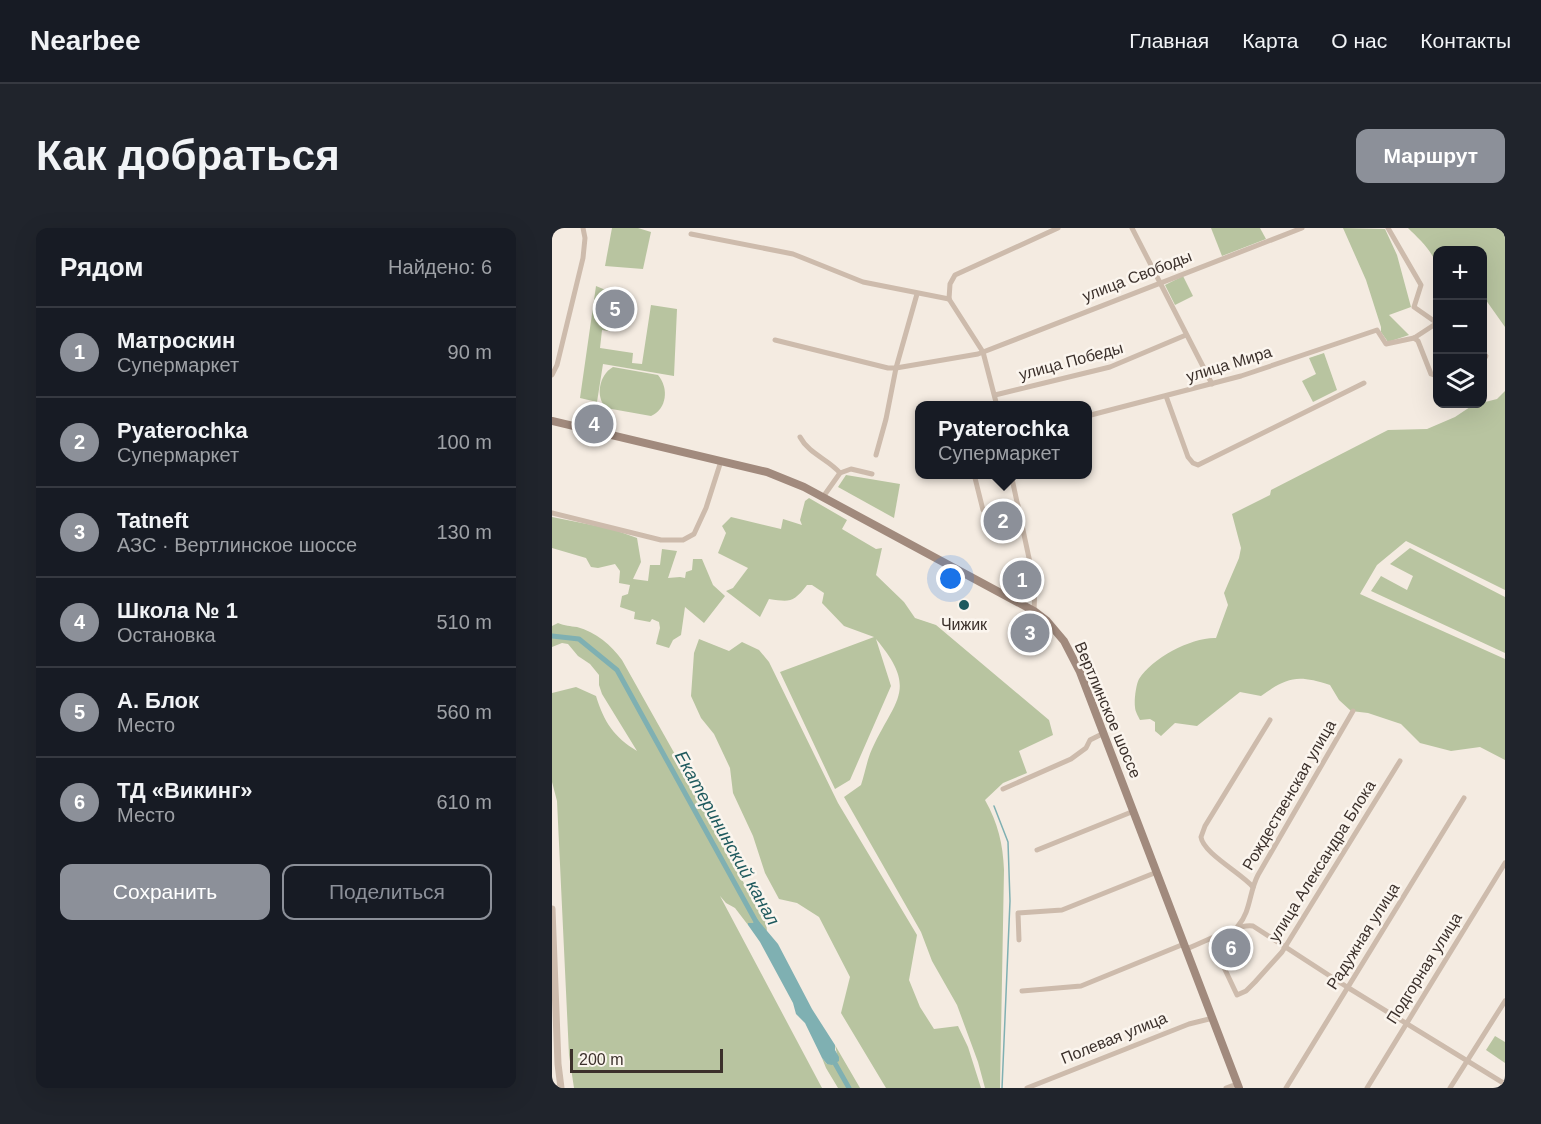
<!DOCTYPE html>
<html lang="ru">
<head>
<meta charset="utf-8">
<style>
  body { margin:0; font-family:Helvetica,sans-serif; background:#20242c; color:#f1f3f6 }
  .controls { position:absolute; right:18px; top:18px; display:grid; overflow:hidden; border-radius:12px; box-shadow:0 6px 24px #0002 }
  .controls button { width:54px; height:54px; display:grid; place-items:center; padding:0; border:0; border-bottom:2px solid #363941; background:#171b24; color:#f1f3f6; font:30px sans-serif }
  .scale { position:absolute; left:18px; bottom:15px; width:153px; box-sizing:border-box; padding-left:6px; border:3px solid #3b302b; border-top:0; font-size:16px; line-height:21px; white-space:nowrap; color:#3b302b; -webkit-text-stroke:4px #fbf5ee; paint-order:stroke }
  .you { position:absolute; left:399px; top:351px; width:21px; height:21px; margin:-15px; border:4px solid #fff; border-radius:50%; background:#1a73e8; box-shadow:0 0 0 9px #1a73e833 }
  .badge { display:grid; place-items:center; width:39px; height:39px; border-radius:50%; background:#8c9099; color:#fff; font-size:20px; font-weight:700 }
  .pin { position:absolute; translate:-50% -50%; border:3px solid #fff; box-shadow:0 2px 6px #0006 }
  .popup { position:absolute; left:363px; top:173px; width:177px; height:78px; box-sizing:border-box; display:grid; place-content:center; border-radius:12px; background:#171b24; filter:drop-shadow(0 2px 4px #0005); font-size:20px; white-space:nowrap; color:#9ea1a6 }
  .popup b { font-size:22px; color:#f1f3f6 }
  .popup::after { content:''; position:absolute; left:50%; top:100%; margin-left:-12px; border:12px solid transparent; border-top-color:#171b24 }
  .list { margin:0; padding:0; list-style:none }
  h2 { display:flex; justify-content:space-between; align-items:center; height:78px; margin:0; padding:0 24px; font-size:26px }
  h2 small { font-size:20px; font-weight:400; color:#9ea1a6 }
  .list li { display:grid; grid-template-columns:39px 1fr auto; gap:18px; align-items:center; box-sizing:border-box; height:90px; padding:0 24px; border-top:2px solid #363941 }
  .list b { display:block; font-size:22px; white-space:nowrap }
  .list p { margin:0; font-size:20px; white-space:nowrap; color:#9ea1a6 }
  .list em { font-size:20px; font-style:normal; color:#9ea1a6 }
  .actions { display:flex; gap:12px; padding:18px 24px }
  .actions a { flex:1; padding:14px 0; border:2px solid #8c9099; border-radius:12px; text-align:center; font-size:21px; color:#8c9099 }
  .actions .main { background:#8c9099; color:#fff }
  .icon { flex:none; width:33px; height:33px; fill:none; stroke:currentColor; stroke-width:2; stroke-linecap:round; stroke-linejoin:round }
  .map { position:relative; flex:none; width:953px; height:860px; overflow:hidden; border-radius:12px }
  header { display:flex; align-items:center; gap:36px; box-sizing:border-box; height:84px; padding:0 30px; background:#171b24; border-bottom:2px solid #363941 }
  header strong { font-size:28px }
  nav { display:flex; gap:33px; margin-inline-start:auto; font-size:21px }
  .intro { display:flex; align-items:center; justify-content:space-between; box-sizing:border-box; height:144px; padding:0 36px }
  h1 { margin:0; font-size:42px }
  .button { padding:15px 27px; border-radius:12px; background:#8c9099; color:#fff; font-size:21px; font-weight:700 }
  main { display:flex; gap:36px; padding:0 36px }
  aside { flex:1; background:#171b24; border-radius:12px; box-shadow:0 6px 24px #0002 }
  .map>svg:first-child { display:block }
  .green { fill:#b8c4a0 }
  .water { fill:#7fb0b2 }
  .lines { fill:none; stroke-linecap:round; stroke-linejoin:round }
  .stream { stroke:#7fb0b2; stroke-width:1.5 }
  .canal { stroke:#7fb0b2; stroke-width:5 }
  .minor { stroke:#cdbbac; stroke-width:5 }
  .tertiary { stroke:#cdbbac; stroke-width:7 }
  .secondary { stroke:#a18a7d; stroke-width:8 }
  .poi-dot { fill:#1f5a5e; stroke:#fbf5ee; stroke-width:2 }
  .labels { text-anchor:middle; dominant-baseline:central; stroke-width:5; stroke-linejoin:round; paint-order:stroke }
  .street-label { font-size:16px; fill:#3b302b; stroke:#fbf5ee }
  .poi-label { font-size:16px; fill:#3b302b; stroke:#fbf5ee }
  .water-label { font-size:18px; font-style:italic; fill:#1f5a5e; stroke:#fbf5ee }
</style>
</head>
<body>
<header>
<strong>Nearbee</strong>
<nav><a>Главная</a><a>Карта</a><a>О нас</a><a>Контакты</a></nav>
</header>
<div class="intro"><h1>Как добраться</h1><a class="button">Маршрут</a></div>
<main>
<aside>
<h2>Рядом<small>Найдено: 6</small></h2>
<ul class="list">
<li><span class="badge">1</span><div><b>Матроскин</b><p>Супермаркет</p></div><em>90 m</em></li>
<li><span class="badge">2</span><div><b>Pyaterochka</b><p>Супермаркет</p></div><em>100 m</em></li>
<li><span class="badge">3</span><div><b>Tatneft</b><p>АЗС · Вертлинское шоссе</p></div><em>130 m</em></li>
<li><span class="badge">4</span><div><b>Школа № 1</b><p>Остановка</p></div><em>510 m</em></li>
<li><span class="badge">5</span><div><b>А. Блок</b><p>Место</p></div><em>560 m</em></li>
<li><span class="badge">6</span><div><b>ТД «Викинг»</b><p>Место</p></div><em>610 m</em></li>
</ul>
<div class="actions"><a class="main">Сохранить</a><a>Поделиться</a></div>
</aside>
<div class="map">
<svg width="953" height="860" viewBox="0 0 953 860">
  <rect width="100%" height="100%" fill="#f4ebe1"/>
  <g class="green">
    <polygon points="60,0 86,0 99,4 91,41 53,38"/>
    <polygon points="659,0 708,0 714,11 670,28"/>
    <polygon points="791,0 833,1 845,27 859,79 837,87 857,107 836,114 829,104 829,99 814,52"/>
    <path d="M856,0H953V99L931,68L930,22H885V39C881,23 867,11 856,0Z"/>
    <polygon points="631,48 641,68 623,77 613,57"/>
    <polygon points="44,58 61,65 56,103 50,102 48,120 81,125 80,135 90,136 99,77 125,81 122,148 51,136 45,174 28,170"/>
    <polygon points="772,125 785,162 761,174 750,153 764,146 757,130"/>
    <path d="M61,139L106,147C117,160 115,181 99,188L54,180C43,169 47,147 61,139Z"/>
    <path d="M953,163V362L854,313L825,337L808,366L953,431V532L928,519L899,523L868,515L849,496L816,485L799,483L787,472L778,457C746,447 737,448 709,468L688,464L645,498L623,495L609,508L603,503V494L598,491L588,492C586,488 583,483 583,479C582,473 584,456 587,451C600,430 640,409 664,410L676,377L672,365L687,330L689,320L680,286L718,267L719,262L836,202L875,201L903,189L921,177L945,171Z"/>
    <polygon points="294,247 348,256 342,290 286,259"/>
    <path d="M257,270L295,292L290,301L324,321L330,320L324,347L352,374L363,390L384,397L497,492L501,507L467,523L475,545L451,555L433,572C446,595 451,616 452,642L448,860H433L426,834L405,777L380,733L369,704L292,569L309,557C313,545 315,532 320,521C343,471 367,462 324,411L339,458L298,552L283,561L228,444L322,409L292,398L270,375L272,365L260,357H255C241,375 238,374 217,371L208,389L174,363L181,360L196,340L166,325L174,305L170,298L179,289L229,301L231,291L250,297L248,292L253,273Z"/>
    <polygon points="0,289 60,301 85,310 89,334 81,351 96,353 98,337 108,337 110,321 125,323 116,350 128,349 133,350 134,344 140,342 141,331 150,331 161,357 173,368 152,395 133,379 129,407 121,412 117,420 104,416 108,400 107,394 100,391 98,394 82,391 83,384 68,379 70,368 76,366 78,357 67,355 68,343 63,336 46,340 39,339 34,330 0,320"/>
    <polygon points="858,320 953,369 953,425 819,363 829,348 855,362 861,348 838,336"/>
    <path d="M6,395C13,398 18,398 25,399C44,404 59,417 70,432L161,594L173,622L214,694L215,703L201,695H196V697L183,680L174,675L168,668L270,860H22L17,827L5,573L0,554V465L24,459L44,468C52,494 62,509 85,523L50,466L47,457V447L38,436L26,428L16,416L10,415L0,419V398Z"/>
    <polygon points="147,411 177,423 190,414 207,422 217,434 286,575 365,707 357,752 368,779 382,801 406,798 416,819 429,860 334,860 289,785 298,749 267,689 245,675 227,671 213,645 201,608 181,565 178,540 162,506 149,490 139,468 142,425"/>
    <polygon points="943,808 953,814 953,835 934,822"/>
    <polygon points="283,817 308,860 286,860 274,840 270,830 275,836 285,826"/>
  </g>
  <polygon class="water" points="205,691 226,716 260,781 283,817 283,822 287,829 287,833 280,837 275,836 270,830 253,795 244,786 241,775 208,714 196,697 196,695 201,695"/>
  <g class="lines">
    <polyline class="stream" points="442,578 456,614 458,673 450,860"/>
    <g class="canal">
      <polyline points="0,408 27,411 65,442 207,699"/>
      <polyline points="280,830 297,860"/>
    </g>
    <g class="minor">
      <polyline points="580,0 660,156"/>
      <polyline points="836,0 869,57 862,79 885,95"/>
      <polyline points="139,6 241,26 311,54 397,71"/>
      <polyline points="397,71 398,56 403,47 506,0"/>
      <polyline points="397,71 431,124 445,178"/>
      <polyline points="862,110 866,113 879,146 885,148"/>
      <polyline points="223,112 336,140 344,140 426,126 750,0"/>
      <polyline points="930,125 934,128 930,134"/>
      <polyline points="0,147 5,137 31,30 33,10 31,0"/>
      <polyline points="443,167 558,139 634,107"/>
      <polyline points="614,168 636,229 641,235 646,237 812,155"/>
      <polyline points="535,188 689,148 825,102 834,116 862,110 885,95"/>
      <path d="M248,209C257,226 276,231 288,245L299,241L320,246"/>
      <polyline points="324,227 334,191 344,140 365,66"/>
      <polyline points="422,246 431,282 466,277"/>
      <polyline points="459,246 483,358 482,383"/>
      <polyline points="271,269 288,245"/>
      <polyline points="0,285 109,312 131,312 142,306 154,280 169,233"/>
      <polyline points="451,561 519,531 534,520 538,512 552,505"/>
      <polyline points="485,622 582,583"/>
      <path d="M701,659C689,645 651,625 649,609L653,598L718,492"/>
      <path d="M686,698C699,683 697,664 706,647L801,483"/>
      <polyline points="467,712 466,685 510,682 605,644"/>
      <polyline points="659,712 685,767 694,763 703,754 730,724 848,533"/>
      <path d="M634,721C651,715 686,695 701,698L795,759L953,856"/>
      <polyline points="470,763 529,758 632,716"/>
      <polyline points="475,860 637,796 661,790"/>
      <polyline points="674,860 685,856"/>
      <polyline points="734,860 912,570"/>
      <polyline points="815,860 953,635"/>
      <polyline points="898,860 953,773"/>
    </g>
    <polyline class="tertiary" points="0,681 6,836 9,860"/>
    <polyline class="secondary" points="0,193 215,244 252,259 482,383 495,393 512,413 528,444 687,860"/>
  </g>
  <circle class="poi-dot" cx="412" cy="377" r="6"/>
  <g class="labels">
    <g class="street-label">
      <text transform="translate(585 48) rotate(-21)">улица Свободы</text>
      <text transform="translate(519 133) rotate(-15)">улица Победы</text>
      <text transform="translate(677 136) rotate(-17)">улица Мира</text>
      <text transform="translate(556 482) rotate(67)">Вертлинское шоссе</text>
      <text transform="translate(737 567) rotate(-60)">Рождественская улица</text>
      <text transform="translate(770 633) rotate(-58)">улица Александра Блока</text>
      <text transform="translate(811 708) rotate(-58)">Радужная улица</text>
      <text transform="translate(872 740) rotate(-58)">Подгорная улица</text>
      <text transform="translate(562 810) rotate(-22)">Полевая улица</text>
    </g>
    <g class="poi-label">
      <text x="412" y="396">Чижик</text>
    </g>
    <g class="water-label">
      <text transform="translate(175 610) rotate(61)">Екатерининский канал</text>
    </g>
  </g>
</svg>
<div class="controls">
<button>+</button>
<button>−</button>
<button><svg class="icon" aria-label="layers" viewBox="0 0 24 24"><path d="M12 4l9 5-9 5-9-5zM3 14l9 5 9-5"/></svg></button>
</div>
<div class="scale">200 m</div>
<div class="you"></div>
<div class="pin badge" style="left:470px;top:352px">1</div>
<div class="pin badge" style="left:451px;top:293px">2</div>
<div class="popup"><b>Pyaterochka</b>Супермаркет</div>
<div class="pin badge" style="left:478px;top:405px">3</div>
<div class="pin badge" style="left:42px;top:196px">4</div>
<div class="pin badge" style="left:63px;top:81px">5</div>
<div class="pin badge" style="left:679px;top:720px">6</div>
</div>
</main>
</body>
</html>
